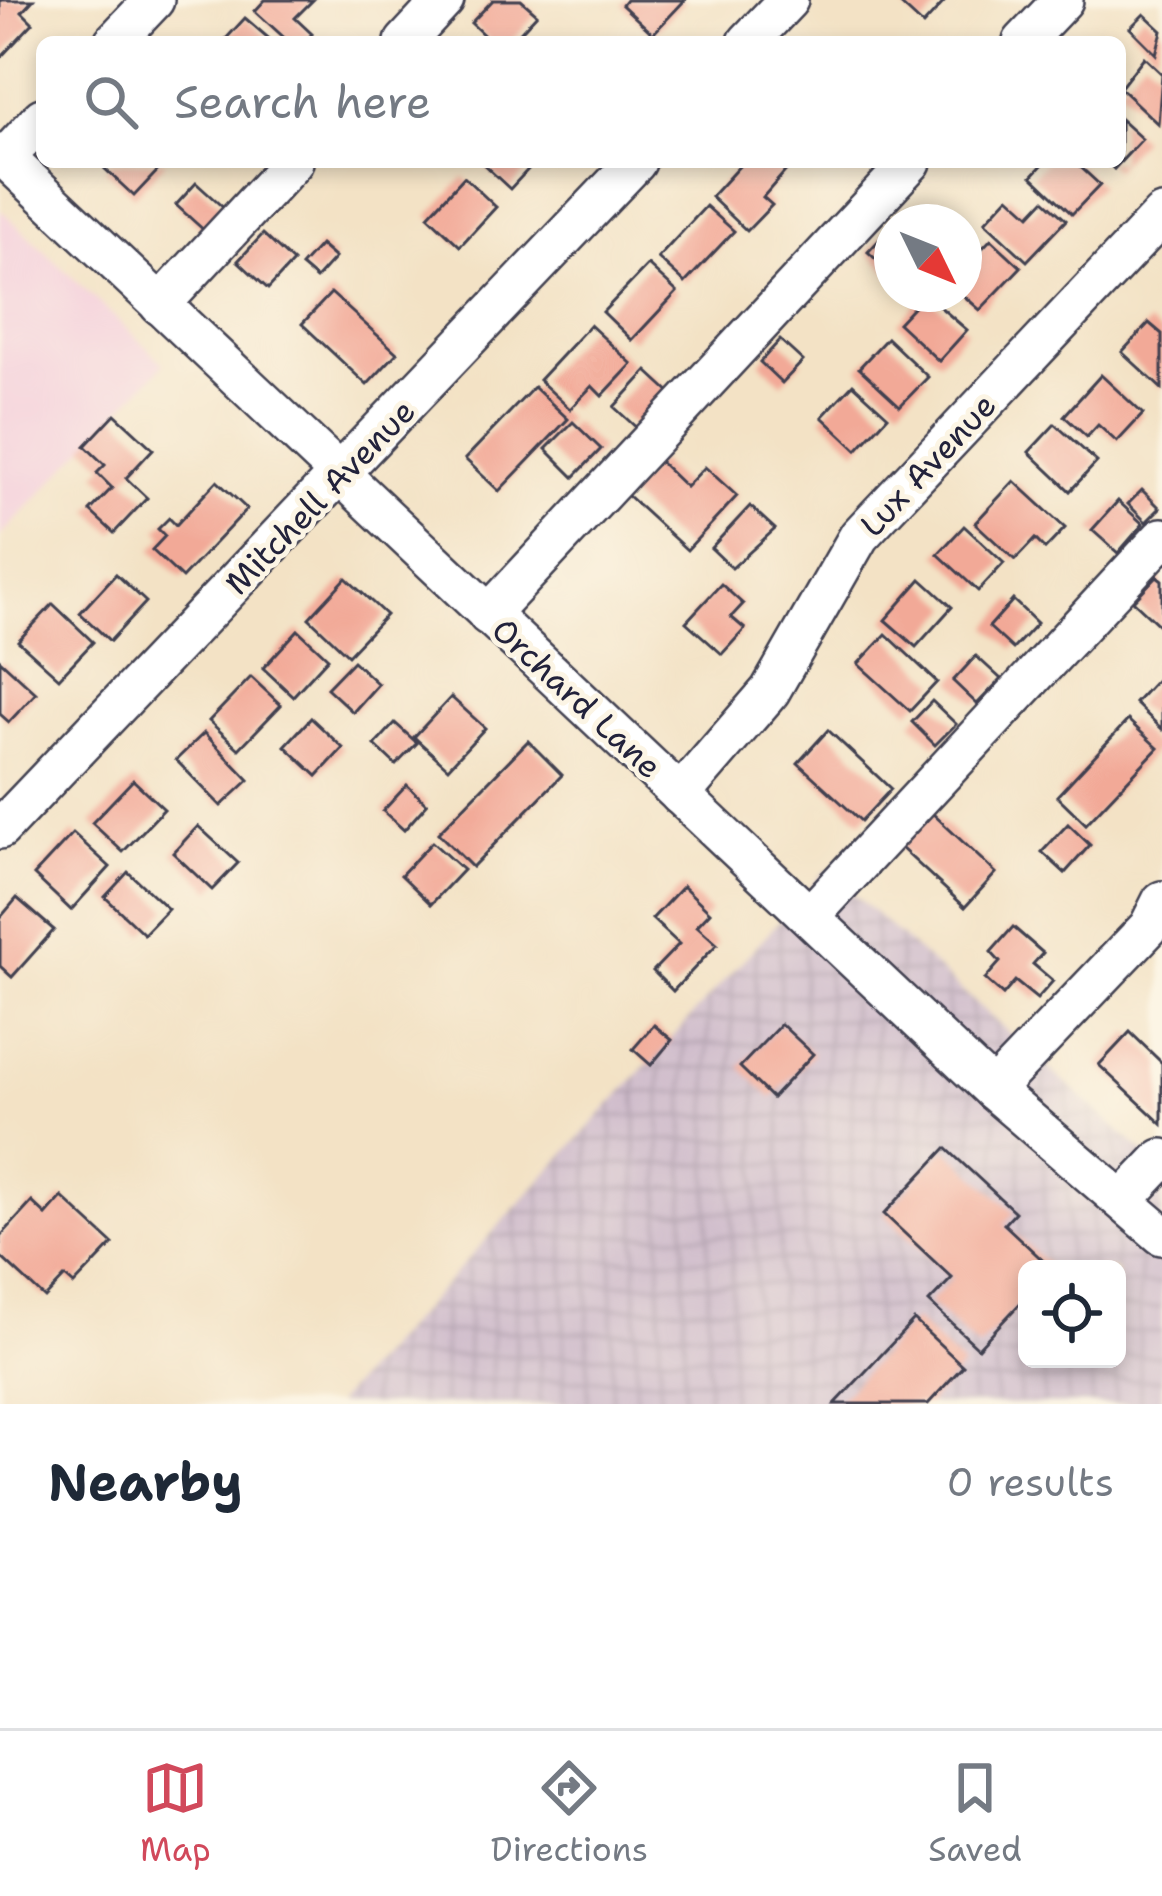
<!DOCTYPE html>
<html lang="en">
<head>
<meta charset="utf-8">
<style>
  body { margin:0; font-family:"Shantell Sans",sans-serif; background:#f2f2f3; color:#1f2937 }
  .controls { position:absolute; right:36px; bottom:36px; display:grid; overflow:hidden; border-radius:18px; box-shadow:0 6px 18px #0003 }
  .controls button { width:108px; height:108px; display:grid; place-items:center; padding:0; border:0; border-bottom:3px solid #e0e1e3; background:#fff; color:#1f2937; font:60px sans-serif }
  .compass { position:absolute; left:874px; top:204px; width:108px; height:108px; border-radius:50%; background:#fff; box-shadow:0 6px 18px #0003; rotate:133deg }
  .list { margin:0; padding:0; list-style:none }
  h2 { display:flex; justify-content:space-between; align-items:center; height:156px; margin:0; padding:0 48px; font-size:51px }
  h2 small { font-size:39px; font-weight:400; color:#747a83 }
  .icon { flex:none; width:66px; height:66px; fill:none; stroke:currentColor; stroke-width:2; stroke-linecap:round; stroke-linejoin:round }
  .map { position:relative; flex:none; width:1162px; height:1404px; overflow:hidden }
  .search { position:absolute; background:#fff; box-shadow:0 6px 18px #0003; left:36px; right:36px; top:36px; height:132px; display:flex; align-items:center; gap:30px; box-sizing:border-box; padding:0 42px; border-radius:18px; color:#747a83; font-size:45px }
  .sheet { height:324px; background:#fff }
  nav { display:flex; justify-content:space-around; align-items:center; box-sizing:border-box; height:168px; border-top:3px solid #e0e1e3; background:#fff; font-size:33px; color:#747a83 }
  nav a { display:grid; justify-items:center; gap:6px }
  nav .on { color:#d1495b }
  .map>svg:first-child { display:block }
  .built { fill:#f4cfdc }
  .industrial { fill:url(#industrial-grid); fill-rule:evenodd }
  .building { fill:#f2a997 }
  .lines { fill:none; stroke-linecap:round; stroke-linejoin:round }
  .minor-casing { stroke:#413f50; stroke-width:44 }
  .minor { stroke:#fff; stroke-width:39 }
  .labels { text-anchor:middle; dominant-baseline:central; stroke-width:10; stroke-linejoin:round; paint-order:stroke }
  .street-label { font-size:33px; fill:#22223b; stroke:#fcf5e5 }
</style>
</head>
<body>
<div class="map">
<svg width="1162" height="1404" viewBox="0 0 1162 1404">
  <defs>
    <pattern id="industrial-grid" width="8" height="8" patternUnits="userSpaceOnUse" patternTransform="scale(3)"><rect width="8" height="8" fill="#d0bdcc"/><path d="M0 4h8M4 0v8" fill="none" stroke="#b2a2b0"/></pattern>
  </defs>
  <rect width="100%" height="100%" fill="#fcf5e5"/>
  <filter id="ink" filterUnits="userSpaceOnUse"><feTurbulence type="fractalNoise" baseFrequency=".00833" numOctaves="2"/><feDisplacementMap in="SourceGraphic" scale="24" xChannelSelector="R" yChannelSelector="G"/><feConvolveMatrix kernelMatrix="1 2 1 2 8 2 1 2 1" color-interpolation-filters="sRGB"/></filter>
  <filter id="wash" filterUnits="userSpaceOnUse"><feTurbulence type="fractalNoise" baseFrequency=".004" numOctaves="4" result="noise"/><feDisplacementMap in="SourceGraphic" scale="48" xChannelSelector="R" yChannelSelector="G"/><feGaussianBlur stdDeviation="2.7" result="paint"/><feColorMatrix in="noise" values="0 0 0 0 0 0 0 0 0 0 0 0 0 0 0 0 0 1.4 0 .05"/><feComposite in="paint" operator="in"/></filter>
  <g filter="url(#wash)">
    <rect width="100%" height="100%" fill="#f3e2c5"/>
    <polygon class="built" points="0,209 164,364 0,537"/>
    <path class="industrial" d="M826,870L1162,1169V1404H335ZM1027,1269H1117V1359H1027Z"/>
    <g id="blocks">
      <g class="building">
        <polygon points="0,0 33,0 22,12 33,23 0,58"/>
        <polygon points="265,0 313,0 295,18 312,34 304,42 289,42 255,11"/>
        <polygon points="493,0 521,0 537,14 511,42 491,42 471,23"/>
        <polygon points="626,0 685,0 653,34 622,5"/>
        <polygon points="896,0 946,0 923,25"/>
        <polygon points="1144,14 1162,31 1156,54 1130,28"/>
        <polygon points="245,18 273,42 223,42"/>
        <polygon points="1144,57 1162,74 1158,124 1120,88"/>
        <polygon points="1120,119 1142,139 1114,169 1107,162 1120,162"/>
        <polygon points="111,162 166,162 134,196 105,169"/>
        <polygon points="481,162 535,162 510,189"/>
        <polygon points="743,162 784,162 789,167 763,197 772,205 747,231 711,197"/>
        <polygon points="1045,162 1075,162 1100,185 1072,214 1032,176"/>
        <polygon points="464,177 496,207 460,246 428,216"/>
        <polygon points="196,183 227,211 207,233 176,205"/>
        <polygon points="1009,196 1030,215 1044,200 1066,220 1027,261 985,222"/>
        <polygon points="706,206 734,231 685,283 658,258"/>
        <polygon points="892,226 892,274 868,252"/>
        <polygon points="263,234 293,262 268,289 238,261"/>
        <polygon points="991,239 1021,267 980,310 964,296 964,268"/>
        <polygon points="320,245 335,258 316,279 301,266"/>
        <polygon points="648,265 677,292 632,340 603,312"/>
        <polygon points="331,293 397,353 367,385 302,324"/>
        <polygon points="925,294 967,330 939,361 898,323"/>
        <polygon points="1149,323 1162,334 1162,389 1122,352"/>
        <polygon points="590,325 632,364 602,396 592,386 570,409 539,380"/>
        <polygon points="887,338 928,377 900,406 859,368"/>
        <polygon points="780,340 803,361 782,383 760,362"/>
        <polygon points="647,371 674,396 641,432 614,407"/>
        <polygon points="1101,375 1143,414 1117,442 1098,425 1087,437 1064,416"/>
        <polygon points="853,384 888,416 857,450 822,417"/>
        <polygon points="534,387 568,419 499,491 465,459"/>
        <polygon points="115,414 153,449 126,478 147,498 114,533 90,511 112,488 97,473 105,465 85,446"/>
        <polygon points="573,422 601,449 574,477 546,449"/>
        <polygon points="1055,424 1097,462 1070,491 1029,452"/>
        <polygon points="659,461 686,487 705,467 737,496 687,550 627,495"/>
        <polygon points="217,481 247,509 182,578 152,550 165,536 158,529 169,518 176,525"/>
        <polygon points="1014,481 1065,528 1045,549 1035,539 1015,560 975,523"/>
        <polygon points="1142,490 1160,508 1146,522 1128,504"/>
        <polygon points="1118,501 1143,524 1118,553 1092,530"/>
        <polygon points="750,506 775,529 732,568 711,548"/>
        <polygon points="964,526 1004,563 978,591 938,554"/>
        <polygon points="116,574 146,602 110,641 80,613"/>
        <polygon points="1157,576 1162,580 1162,628 1133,601"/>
        <polygon points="346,578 386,615 348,655 309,618"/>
        <polygon points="921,579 952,607 916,647 885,620"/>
        <polygon points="721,584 743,604 731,617 745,629 722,654 686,622"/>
        <polygon points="1013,600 1037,623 1013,649 989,627"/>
        <polygon points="53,604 93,642 59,678 18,641"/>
        <polygon points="298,630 328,658 293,696 263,668"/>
        <polygon points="886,634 937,682 910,711 858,664"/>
        <polygon points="976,656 1001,679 977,704 953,681"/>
        <polygon points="0,660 36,693 9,722 0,714"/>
        <polygon points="353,661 378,684 353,712 327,688"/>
        <polygon points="1162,674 1162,729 1135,703"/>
        <polygon points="251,677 281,705 239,749 209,721"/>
        <polygon points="451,697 485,728 448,768 414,737"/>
        <polygon points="932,701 956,724 935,745 912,722"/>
        <polygon points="311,718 343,748 317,776 285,746"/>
        <polygon points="1128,720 1158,748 1086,824 1057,796"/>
        <polygon points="395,723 417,743 396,765 375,745"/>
        <polygon points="828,730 891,789 861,821 798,763"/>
        <polygon points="204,733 249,780 221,806 176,760"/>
        <polygon points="528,741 562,775 472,867 438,833"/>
        <polygon points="133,780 164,809 123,852 92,823"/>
        <polygon points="407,785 427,804 404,830 383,811"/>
        <polygon points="932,813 996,873 965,907 900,847"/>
        <polygon points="1068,824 1090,845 1065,873 1042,852"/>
        <polygon points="198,826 238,863 212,890 173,853"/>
        <polygon points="73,833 110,867 71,910 34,875"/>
        <polygon points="432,842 463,870 431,904 401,875"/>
        <polygon points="128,872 168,909 144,934 105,897"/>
        <polygon points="683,886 710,912 697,926 717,944 673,991 653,971 679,944 652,919"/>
        <polygon points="17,898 54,930 12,977 0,966 0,918"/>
        <polygon points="1013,927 1043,953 1033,964 1053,981 1037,999 1015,981 1003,995 985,979 1000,962 991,952"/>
        <polygon points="781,1024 813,1054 772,1098 740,1067"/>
        <polygon points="654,1025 672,1040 651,1065 633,1049"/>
        <polygon points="1130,1032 1162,1063 1162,1124 1099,1065"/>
        <polygon points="946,1148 1015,1212 1004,1224 1052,1269 1027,1269 1027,1296 978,1348 929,1302 952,1278 884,1214"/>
        <polygon points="62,1197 113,1244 74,1285 65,1277 45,1298 0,1256 0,1237 32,1202 46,1215"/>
        <polygon points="914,1320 963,1366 928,1404 835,1404"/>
      </g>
    </g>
  </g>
  <g filter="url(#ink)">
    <use href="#blocks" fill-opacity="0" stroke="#413f50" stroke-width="3"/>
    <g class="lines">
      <g class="minor-casing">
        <g id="minor">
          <polyline points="114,42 154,0"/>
          <polyline points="405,42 444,0"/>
          <polyline points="748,42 788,0"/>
          <polyline points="1023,42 1063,0"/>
          <polyline points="0,153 993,1090 1162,1235"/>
          <polyline points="5,158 42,118"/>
          <polyline points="160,305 293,162"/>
          <polyline points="488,615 911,162"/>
          <polyline points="680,795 770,691 859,536 1162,215"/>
          <polyline points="0,829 636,162"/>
          <polyline points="810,916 1162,538"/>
          <polyline points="993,1090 1149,927 1162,901"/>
          <polyline points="1123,1200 1162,1159"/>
        </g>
      </g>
      <use href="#minor" class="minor"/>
    </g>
  </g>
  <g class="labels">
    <g class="street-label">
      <text transform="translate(928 465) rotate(-47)">Lux Avenue</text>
      <text transform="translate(320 497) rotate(-46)">Mitchell Avenue</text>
      <text transform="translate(577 698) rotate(43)">Orchard Lane</text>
    </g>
  </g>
</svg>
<div class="controls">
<button><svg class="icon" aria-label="locate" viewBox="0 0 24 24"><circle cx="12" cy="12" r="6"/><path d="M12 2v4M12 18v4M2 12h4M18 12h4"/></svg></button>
</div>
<svg class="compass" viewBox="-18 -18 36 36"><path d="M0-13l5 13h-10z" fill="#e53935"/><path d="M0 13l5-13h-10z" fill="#747a83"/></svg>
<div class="search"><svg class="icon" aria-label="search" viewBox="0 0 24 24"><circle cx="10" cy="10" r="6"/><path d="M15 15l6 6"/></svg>Search here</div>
</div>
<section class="sheet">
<h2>Nearby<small>0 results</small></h2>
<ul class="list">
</ul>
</section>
<nav>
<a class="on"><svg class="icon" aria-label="map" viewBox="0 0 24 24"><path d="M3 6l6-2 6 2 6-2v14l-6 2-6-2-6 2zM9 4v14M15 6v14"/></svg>Map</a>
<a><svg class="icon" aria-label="directions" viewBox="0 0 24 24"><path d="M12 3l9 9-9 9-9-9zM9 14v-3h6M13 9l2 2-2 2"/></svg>Directions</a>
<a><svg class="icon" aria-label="saved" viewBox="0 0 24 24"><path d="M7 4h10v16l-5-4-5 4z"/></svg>Saved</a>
</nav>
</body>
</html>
